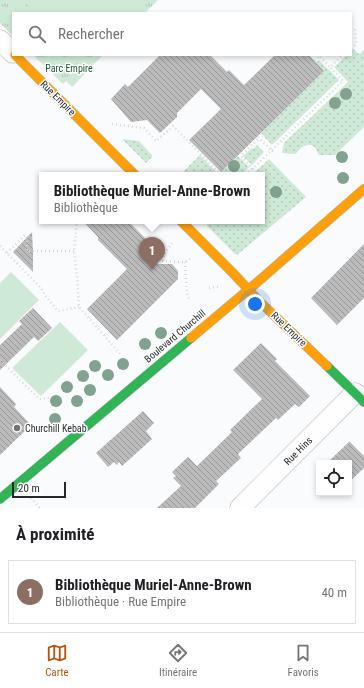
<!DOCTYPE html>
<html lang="fr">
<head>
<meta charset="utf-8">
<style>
  body { margin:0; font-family:"Roboto Condensed",sans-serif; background:#f2f2f2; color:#202124 }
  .controls { position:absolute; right:12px; bottom:12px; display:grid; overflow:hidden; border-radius:0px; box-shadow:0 2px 6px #0003 }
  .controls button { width:36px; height:36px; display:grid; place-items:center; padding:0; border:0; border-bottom:1px solid #e0e0e0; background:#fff; color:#202124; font:20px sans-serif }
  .scale { position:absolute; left:12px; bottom:10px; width:54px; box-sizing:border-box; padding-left:4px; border:2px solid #26292b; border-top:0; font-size:11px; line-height:14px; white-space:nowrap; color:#26292b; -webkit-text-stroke:3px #fff; paint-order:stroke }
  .you { position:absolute; left:255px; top:304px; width:14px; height:14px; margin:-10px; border:3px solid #fff; border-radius:50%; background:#1a73e8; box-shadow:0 0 0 6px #1a73e833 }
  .badge { display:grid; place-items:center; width:26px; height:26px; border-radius:50%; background:#b45309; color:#fff; font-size:13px; font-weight:700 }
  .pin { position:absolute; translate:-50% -33px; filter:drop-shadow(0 1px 2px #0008) }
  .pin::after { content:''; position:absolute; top:21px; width:14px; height:12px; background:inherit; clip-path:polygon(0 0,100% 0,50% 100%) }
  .popup { position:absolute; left:39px; top:172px; width:226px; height:52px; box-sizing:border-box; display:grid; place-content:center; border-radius:0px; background:#fff; filter:drop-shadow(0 1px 3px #0005); font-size:13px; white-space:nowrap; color:#757577 }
  .popup b { font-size:15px; color:#202124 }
  .popup::after { content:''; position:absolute; left:50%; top:100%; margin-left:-8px; border:8px solid transparent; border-top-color:#fff }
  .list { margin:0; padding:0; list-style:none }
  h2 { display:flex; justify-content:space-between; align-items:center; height:52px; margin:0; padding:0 16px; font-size:17px }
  h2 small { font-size:13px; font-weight:400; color:#757577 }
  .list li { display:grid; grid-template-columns:26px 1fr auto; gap:12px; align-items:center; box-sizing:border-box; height:64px; margin:0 8px 8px; padding:0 8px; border:1px solid #e0e0e0; border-radius:0px }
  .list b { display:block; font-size:15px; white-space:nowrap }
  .list p { margin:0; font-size:13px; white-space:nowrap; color:#757577 }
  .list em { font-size:13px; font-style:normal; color:#757577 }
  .icon { flex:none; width:22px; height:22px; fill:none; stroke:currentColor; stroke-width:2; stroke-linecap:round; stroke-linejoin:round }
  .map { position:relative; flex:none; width:364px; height:508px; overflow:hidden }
  .search { position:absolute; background:#fff; box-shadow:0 2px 6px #0003; left:12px; right:12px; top:12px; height:44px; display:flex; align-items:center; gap:10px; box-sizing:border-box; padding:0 14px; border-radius:0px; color:#757577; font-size:15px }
  .sheet { height:124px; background:#fff }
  nav { display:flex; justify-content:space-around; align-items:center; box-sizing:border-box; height:56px; border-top:1px solid #e0e0e0; background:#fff; font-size:11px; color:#757577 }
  nav a { display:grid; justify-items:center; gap:2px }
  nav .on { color:#b45309 }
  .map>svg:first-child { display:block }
  .grass { fill:url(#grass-dots) }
  .park { fill:url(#park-tufts) }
  .garden { fill:#ceead7 }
  .building { fill:url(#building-back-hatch) }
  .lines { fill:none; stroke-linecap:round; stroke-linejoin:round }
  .street-casing { stroke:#b1b3b4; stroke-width:21 }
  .fast-casing { stroke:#b1b3b4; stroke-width:10 }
  .slow-casing { stroke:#b1b3b4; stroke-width:10 }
  .path { stroke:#d7d7d8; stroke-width:2.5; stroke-dasharray:1 3; stroke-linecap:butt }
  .street { stroke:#fefeff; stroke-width:20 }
  .fast { stroke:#30b455; stroke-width:9 }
  .slow { stroke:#ff9f0a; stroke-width:9 }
  .tree { fill:#80a28e }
  .poi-dot { fill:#707274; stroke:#fff; stroke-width:1.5 }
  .labels { text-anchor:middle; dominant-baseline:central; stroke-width:3; stroke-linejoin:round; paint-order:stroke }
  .park-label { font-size:10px; fill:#1d5933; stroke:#fff }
  .street-label { font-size:10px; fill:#26292b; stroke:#fff }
  .poi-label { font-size:10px; fill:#26292b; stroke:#fff; text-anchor:start }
</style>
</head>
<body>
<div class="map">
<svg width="364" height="508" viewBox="0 0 364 508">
  <defs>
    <pattern id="grass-dots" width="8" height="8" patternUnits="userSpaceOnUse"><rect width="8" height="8" fill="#ceead7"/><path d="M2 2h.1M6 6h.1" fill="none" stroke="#b1c9b9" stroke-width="1.8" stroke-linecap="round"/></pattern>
    <pattern id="park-tufts" width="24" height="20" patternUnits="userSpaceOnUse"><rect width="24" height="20" fill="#ceead7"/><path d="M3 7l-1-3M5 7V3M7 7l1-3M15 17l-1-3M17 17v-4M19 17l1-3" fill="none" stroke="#b1c9b9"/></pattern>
    <pattern id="building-back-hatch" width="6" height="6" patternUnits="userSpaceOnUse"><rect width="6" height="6" fill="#bbbbbc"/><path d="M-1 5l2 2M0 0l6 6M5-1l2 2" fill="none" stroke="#989899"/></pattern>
  </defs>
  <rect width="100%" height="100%" fill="#f9fbfd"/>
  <g class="grass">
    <path d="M353,49L359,54L364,50V61L363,62L364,64V127L335,155H319C317,152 316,147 313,146C307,142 299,149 296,154L282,153L284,143L348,82L334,67L347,55H351V51Z"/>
    <polygon points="319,60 339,80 272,145 261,133 324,71 316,63"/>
    <polygon points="122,139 139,141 152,155 152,157 146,163"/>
    <polygon points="257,145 264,152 252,165 243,156 252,148 253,149"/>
    <polygon points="200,155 219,175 180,175"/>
    <polygon points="238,156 249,167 241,175 224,175 221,172"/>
    <polygon points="269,159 306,197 237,255 234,253 207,226 208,221 262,221 262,175 252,175"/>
  </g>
  <g class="park">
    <polygon points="0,0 158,0 145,13 13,13 13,36 0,23"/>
    <polygon points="33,55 103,55 72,87 66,81 63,84"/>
  </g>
  <g class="garden">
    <polygon points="23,0 136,0 123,13 36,13"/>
    <polygon points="11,272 39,300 0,339 0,283"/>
    <polygon points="60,322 88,350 41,396 12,368"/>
  </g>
  <g class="building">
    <polygon points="160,55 210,55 227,72 229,70 244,85 275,55 309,55 324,71 221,172 189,140 221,109 201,89 177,113 177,117 160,133 147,120 131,122 111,99 125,84 128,87"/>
    <polygon points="83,221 128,221 151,244 150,245 157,254 158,264 172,264 178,271 178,279 117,340 87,309 127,269 98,240 98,237"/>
    <polygon points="32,232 33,251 33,272 13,252"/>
    <polygon points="364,244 364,298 337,325 311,298"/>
    <polygon points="33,308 52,328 38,341 34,337 0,370 0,345 22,324 19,321"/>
    <polygon points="261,343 277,359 275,361 310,396 299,407 295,404 278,420 276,418 238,454 241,458 216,481 219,484 195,508 157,508 181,486 173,478 176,476 172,472 188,457 197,466 232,432 230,430 262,399 233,370"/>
    <polygon points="0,387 16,404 14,407 31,425 0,455"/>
    <polygon points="143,411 154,423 146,431 152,439 122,466 119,462 117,465 114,462 108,467 96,453"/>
    <polygon points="349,441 364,456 364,468 349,482 349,463 327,463 349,442"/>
  </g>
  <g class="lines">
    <g class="street-casing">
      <g id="street">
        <polyline points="0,40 13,53"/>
        <polyline points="240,508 355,393"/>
      </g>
    </g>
    <g class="fast-casing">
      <g id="fast">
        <polyline points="327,366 364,402"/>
        <polyline points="0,499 191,338"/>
      </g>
    </g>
    <g class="slow-casing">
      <g id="slow">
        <polyline points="15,55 135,175"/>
        <polyline points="181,221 232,272 260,302 327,366"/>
        <polyline points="191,338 261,279 364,189"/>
      </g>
    </g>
    <g class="path">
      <polyline points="351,48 356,44 355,28"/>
      <polyline points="315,61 319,56 330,67 343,55"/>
      <polyline points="112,124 144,128 156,141 173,126 221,175"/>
      <polyline points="258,137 273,152"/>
      <polyline points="253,169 241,156 259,138"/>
      <polyline points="246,175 343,81 330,67"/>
      <polyline points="78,221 77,222 74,251 77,277 79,307 122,356"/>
      <polyline points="0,246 41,288 46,297 58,311 79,307"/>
      <polyline points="7,253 25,235 27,238 27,251 74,251"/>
      <polyline points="158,261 185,262 191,258"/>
      <polyline points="163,261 163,255 174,241"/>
      <polyline points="185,262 187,294 189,299"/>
      <polyline points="209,288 214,287 219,287"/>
      <polyline points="0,360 39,399 56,397 64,405"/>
      <polyline points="31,498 40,508"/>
    </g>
    <use href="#street" class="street"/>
    <use href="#fast" class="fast"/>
    <use href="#slow" class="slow"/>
  </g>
  <g class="tree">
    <circle cx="346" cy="94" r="6"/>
    <circle cx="335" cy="103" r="6"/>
    <circle cx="342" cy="157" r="6"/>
    <circle cx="234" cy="166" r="6"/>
    <circle cx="343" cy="178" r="6"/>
    <circle cx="276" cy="192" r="6"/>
    <circle cx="161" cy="333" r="6"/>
    <circle cx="145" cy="344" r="6"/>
    <circle cx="123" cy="364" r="6"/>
    <circle cx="95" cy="366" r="6"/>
    <circle cx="108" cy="375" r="6"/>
    <circle cx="83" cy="376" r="6"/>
    <circle cx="67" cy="387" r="6"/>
    <circle cx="90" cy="390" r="6"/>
    <circle cx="56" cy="401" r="6"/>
    <circle cx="77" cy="401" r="6"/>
    <circle cx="55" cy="419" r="6"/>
  </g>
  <circle class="poi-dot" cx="17" cy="428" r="4"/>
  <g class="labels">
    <g class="park-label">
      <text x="69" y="68">Parc Empire</text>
    </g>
    <g class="street-label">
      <text transform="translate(58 98) rotate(45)">Rue Empire</text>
      <text transform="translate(289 329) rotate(44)">Rue Empire</text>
      <text transform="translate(175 336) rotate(-40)">Boulevard Churchill</text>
      <text transform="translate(298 451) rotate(-45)">Rue Hins</text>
    </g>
    <g class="poi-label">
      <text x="25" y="428">Churchill Kebab</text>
    </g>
  </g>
</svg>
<div class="controls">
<button><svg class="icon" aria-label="locate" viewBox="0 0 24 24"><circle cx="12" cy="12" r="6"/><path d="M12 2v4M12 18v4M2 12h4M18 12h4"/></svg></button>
</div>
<div class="scale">20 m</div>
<div class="you"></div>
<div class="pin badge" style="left:152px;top:270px;background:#8d6e63">1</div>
<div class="popup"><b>Bibliothèque Muriel-Anne-Brown</b>Bibliothèque</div>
<div class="search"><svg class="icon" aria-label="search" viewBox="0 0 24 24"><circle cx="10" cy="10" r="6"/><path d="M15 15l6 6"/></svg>Rechercher</div>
</div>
<section class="sheet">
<h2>À proximité<small></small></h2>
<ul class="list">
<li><span class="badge" style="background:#8d6e63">1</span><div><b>Bibliothèque Muriel-Anne-Brown</b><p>Bibliothèque · Rue Empire</p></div><em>40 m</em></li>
</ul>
</section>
<nav>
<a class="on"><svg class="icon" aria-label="map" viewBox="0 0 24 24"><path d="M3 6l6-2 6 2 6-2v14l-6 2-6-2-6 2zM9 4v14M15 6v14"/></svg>Carte</a>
<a><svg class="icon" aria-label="directions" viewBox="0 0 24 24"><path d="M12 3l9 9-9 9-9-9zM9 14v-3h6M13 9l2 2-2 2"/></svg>Itinéraire</a>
<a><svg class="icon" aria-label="saved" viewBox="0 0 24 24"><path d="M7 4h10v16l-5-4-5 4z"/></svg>Favoris</a>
</nav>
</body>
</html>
